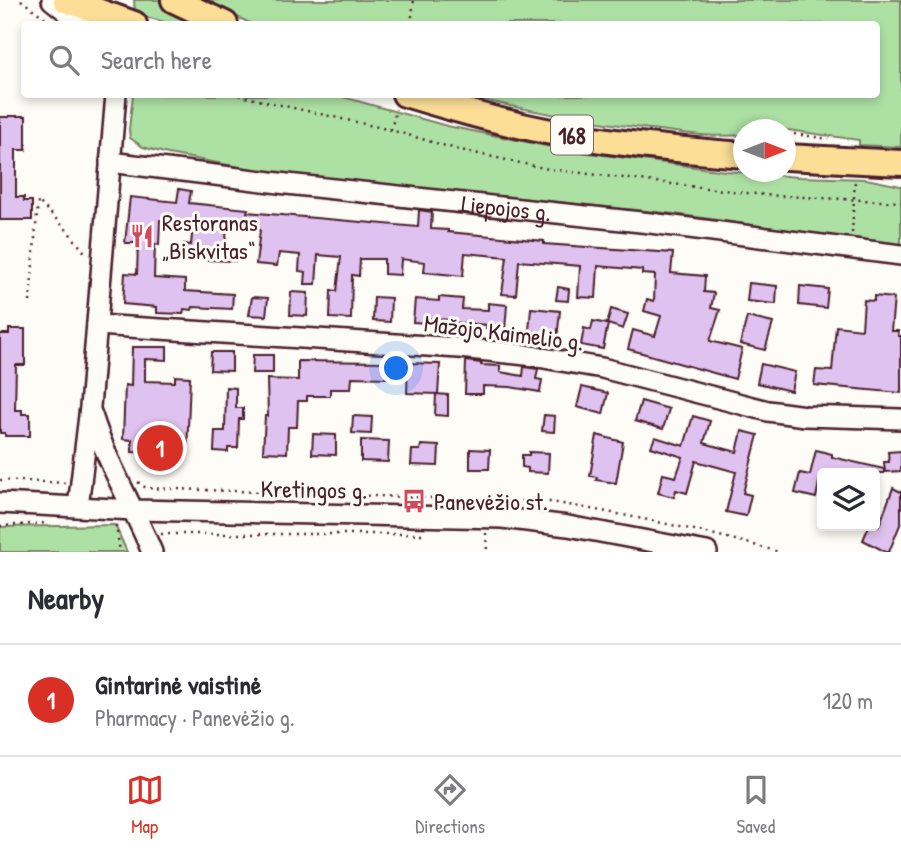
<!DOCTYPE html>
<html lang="en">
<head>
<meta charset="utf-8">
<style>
  body { margin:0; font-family:"Patrick Hand",sans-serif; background:#f7f7f7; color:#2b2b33 }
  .controls { position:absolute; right:21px; bottom:21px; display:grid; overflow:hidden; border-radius:7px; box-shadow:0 4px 10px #0003 }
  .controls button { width:63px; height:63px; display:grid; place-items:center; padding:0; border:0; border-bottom:2px solid #e1e1e2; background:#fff; color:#2b2b33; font:35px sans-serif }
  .compass { position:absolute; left:733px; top:119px; width:63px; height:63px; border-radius:50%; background:#fff; box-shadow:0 4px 10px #0003; rotate:90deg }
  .you { position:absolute; left:397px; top:369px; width:24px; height:24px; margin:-18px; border:5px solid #fff; border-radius:50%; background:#1a73e8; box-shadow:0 0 0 10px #1a73e833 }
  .badge { display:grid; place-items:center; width:46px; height:46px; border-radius:50%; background:#d93025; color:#fff; font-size:23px; font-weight:700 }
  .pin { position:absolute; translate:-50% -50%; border:4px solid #fff; box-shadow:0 2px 7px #0006 }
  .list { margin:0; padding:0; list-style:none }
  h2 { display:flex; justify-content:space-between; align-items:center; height:91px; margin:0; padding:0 28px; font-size:30px }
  h2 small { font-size:23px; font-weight:400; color:#7c7c81 }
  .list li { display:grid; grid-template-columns:46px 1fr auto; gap:21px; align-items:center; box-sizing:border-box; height:112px; padding:0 28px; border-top:2px solid #e1e1e2 }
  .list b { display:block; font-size:26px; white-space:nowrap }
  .list p { margin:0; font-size:23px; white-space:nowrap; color:#7c7c81 }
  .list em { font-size:23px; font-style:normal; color:#7c7c81 }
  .icon { flex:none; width:38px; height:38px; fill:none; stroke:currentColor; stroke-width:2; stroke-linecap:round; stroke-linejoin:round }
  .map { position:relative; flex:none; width:901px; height:552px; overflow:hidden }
  .search { position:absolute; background:#fff; box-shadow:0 4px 10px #0003; left:21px; right:21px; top:21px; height:77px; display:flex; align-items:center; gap:18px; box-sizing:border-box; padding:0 24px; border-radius:7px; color:#7c7c81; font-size:26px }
  .sheet { height:203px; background:#fff }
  nav { display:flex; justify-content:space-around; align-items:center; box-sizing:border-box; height:98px; border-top:2px solid #e1e1e2; background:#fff; font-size:19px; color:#7c7c81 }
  nav a { display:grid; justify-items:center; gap:4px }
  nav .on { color:#d93025 }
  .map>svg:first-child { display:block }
  .green { fill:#ade1a4; stroke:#7c8068; stroke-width:2 }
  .building { fill:#e0c2f0; stroke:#4a1f2b; stroke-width:2 }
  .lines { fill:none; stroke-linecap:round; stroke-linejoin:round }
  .minor-casing { stroke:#4a1f2b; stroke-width:24 }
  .major-casing { stroke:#4a1f2b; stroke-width:30 }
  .path { stroke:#4a1f2b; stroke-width:2.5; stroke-dasharray:2 5; stroke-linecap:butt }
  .minor { stroke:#fdfcf7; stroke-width:19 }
  .major { stroke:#fcde96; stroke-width:24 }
  .labels { text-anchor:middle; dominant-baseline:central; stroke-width:6; stroke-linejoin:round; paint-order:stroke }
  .shield { fill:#fdfcf7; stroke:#806168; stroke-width:2 }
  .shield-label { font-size:23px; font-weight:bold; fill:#4a1f2b }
  .street-label { font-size:24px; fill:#4a1f2b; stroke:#fdfcf7 }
  .poi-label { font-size:24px; fill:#4a1f2b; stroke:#fdfcf7; text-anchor:start }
</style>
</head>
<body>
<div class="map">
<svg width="901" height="552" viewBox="0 0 901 552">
  <rect width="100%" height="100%" fill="#fdfcf7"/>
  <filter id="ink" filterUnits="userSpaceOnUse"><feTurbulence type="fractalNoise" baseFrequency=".0143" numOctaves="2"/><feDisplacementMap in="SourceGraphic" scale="14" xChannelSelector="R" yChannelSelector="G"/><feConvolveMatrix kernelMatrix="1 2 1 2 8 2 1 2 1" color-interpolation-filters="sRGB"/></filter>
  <g filter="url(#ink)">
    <g class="green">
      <polygon points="134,0 161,0 188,14 183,24 172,24 135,14"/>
      <path d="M201,0H901V147L859,145V140L781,129L778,126L763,125L762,129L744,130L743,135C710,138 676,132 642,128C582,120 522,110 463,95L876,94V24H252Z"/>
      <polygon points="133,95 336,95 447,126 566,150 725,171 798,177 866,179 901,186 901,246 675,214 510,197 441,193 273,173 168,154 143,147 130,138 129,129"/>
      <polygon points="115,525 127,552 0,552 0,527"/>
    </g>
    <g class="building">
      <polygon points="9,116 26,116 26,150 16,150 16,197 24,197 24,201 32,201 32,220 0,220 0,117 9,117"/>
      <polygon points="179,189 191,191 189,203 248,209 247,212 418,227 419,210 432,212 431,229 448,230 448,232 544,241 544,244 673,253 671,273 705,276 704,292 714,293 711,308 720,310 710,341 742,349 735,379 628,349 633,330 655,336 661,316 644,311 647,299 654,301 655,275 642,274 642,270 598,266 596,298 578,297 580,266 519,261 516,295 502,294 507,257 465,253 463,276 424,272 425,262 401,259 400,275 384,274 384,259 360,259 359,276 352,275 351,319 330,318 331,290 337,291 341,257 318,255 316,284 305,284 306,272 299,271 300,255 279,253 277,266 256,264 260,230 227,228 225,250 236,251 235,261 208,260 183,256 184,244 191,245 193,224 160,220 159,245 155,244 154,278 185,280 185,291 233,294 232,309 193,307 192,310 184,309 183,314 157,313 157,307 123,304 125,273 137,274 138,243 125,243 130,197 177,202"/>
      <polygon points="749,283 777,286 776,304 747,301"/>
      <polygon points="800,286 828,289 826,308 799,305"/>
      <polygon points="558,287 569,289 568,301 556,300"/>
      <polygon points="291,292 308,293 307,316 290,315"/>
      <polygon points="874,296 894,298 891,331 898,331 898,336 901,336 901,393 814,385 816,370 832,371 836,326 862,329 864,300 874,301"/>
      <polygon points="252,297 268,298 266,316 249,315"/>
      <polygon points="374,297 391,298 390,322 373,321"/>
      <polygon points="439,297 463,299 462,309 488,310 488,303 507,305 505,330 486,328 487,325 449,322 449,320 427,318 427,323 413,322 415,299 439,301"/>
      <polygon points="531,308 560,311 557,339 541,337 542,333 529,331"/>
      <polygon points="611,309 628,314 623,329 608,324 603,349 581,345 584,328 591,330 593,321 607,324"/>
      <polygon points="747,317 773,323 765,350 740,344"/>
      <polygon points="9,329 25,329 25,365 16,365 15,410 22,410 22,414 30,414 30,436 5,436 5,433 0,433 0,334 9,334"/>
      <polygon points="132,347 167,347 167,360 145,359 145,381 175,382 175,376 190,377 187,454 132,452 132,440 123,439 125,385 131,386"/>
      <polygon points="211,352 232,352 232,371 210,370"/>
      <polygon points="253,355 273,355 273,373 252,373"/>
      <polygon points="298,361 386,362 386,378 352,377 351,389 330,389 330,396 307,396 307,401 298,401 297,427 288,427 287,453 263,452 265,416 268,416 267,379 298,380"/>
      <polygon points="466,361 481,363 481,365 500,366 500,372 523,376 524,367 538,369 536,379 542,380 540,392 510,387 483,386 483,394 465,394"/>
      <polygon points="408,363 440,364 438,394 407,393"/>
      <polygon points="761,364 795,372 791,391 757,383"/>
      <polygon points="226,387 236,388 236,408 243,408 243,419 239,419 238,448 228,448 228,452 214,451 215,431 225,431"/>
      <polygon points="582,387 608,393 603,414 577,407"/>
      <polygon points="436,394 448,395 448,416 435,415"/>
      <polygon points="641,401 669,409 663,429 635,421"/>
      <polygon points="544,415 555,416 554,432 542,431"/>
      <polygon points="353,416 372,417 371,434 352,433"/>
      <polygon points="693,416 710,421 704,443 737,452 742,431 758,435 743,493 751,495 746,516 726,512 736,472 696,461 687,493 676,490 674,497 658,493 663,474 676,477 683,457 651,447 655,437 684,446"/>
      <polygon points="313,434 336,435 336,455 312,454"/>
      <polygon points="597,435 623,442 616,483 596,480 597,477 590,476"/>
      <polygon points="361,440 389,441 388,462 361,461"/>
      <polygon points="421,445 439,446 438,466 411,465 412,450 420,450"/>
      <polygon points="470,449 490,450 489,469 470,469"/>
      <polygon points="816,450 832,454 832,457 884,469 884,473 821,473 816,498 795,493 800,473 810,475"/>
      <polygon points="901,451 901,471 885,472 884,462 889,462 888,452"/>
      <polygon points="529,452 549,453 548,473 528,472 528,468 522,467 522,455 529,455"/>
      <polygon points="893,488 901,492 901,522 889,552 886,552 863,540 869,526 879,526"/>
    </g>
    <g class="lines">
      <g class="minor-casing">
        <g id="minor">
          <polyline points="52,0 82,24"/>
          <path id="s1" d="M110,162L287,184L650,223L901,255"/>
          <polyline points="97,325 459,348 526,355 602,368 768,411 805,416 901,419"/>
          <path d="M92,415C107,463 133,506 152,552"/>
          <polyline points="0,503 134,510 502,518 568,526 707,552"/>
          <polyline points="78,507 90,407 116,94"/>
        </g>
      </g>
      <g class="major-casing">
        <g id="major">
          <polyline points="66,0 134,24"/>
          <polyline points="174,0 225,24"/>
          <path d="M405,94C451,108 498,122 546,131C611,143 677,150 744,155"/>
          <polyline points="786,157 901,163"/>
        </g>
      </g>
      <g class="path">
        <polyline points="21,0 53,24"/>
        <polyline points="411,24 414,0"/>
        <polyline points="232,94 391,130 456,149 548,169 764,195 901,202"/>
        <polyline points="391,130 396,109"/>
        <polyline points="794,134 829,139"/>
        <polyline points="852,233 855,180"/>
        <polyline points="30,302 38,201 67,230 87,255"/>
        <polyline points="0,480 67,483"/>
        <path d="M138,482L146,488L551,502C627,515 704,530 779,552"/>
        <polyline points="116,525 120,552"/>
        <polyline points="0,526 46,523"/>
        <polyline points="486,533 487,552"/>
        <polyline points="161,534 423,534"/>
      </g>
      <use href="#minor" class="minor"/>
      <use href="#major" class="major"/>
    </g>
  </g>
  <defs>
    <g id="restaurant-bare" transform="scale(1.89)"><path d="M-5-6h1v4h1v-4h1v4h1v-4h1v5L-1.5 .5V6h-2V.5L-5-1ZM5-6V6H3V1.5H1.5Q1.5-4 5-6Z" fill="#d1495b" stroke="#fdfcf7" stroke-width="2.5" paint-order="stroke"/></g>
    <g id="bus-bare" transform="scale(1.89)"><path d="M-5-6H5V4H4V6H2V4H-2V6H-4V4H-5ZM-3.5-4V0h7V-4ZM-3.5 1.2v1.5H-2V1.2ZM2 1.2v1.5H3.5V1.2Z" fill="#d1495b" stroke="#fdfcf7" stroke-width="2.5" paint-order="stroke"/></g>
  </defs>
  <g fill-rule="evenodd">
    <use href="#restaurant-bare" x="142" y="236"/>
    <use href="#bus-bare" x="414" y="501"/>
  </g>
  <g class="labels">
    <rect class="shield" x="551" y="115.5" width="42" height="39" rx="5"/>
    <g class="shield-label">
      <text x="572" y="135">168</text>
    </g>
    <g class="street-label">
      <text stroke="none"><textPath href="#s1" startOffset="399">Liepojos g.</textPath></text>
      <text transform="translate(504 332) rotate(7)">Mažojo Kaimelio g.</text>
      <text transform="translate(314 489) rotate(1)">Kretingos g.</text>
    </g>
    <g class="poi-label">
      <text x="162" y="222">Restoranas<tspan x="162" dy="28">„Biskvitas“</tspan></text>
      <text x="434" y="501">Panevėžio st.</text>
    </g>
  </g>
</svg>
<div class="controls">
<button><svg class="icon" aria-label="layers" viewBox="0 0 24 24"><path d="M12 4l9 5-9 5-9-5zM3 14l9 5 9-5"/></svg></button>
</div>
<svg class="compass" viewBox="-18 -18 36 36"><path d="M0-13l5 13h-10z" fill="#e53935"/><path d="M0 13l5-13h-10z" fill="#7c7c81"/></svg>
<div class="you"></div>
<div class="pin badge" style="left:160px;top:448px">1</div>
<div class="search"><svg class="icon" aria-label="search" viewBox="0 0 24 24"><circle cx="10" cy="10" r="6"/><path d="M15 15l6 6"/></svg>Search here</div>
</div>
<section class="sheet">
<h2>Nearby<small></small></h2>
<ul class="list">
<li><span class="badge">1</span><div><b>Gintarinė vaistinė</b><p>Pharmacy · Panevėžio g.</p></div><em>120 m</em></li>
</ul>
</section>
<nav>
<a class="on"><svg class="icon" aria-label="map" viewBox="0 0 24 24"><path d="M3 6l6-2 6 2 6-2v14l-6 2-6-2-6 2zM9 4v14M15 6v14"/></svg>Map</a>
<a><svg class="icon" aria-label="directions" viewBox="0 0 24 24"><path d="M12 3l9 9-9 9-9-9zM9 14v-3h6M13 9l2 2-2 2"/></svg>Directions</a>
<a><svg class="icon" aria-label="saved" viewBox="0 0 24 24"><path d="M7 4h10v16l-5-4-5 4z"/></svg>Saved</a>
</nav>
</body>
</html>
